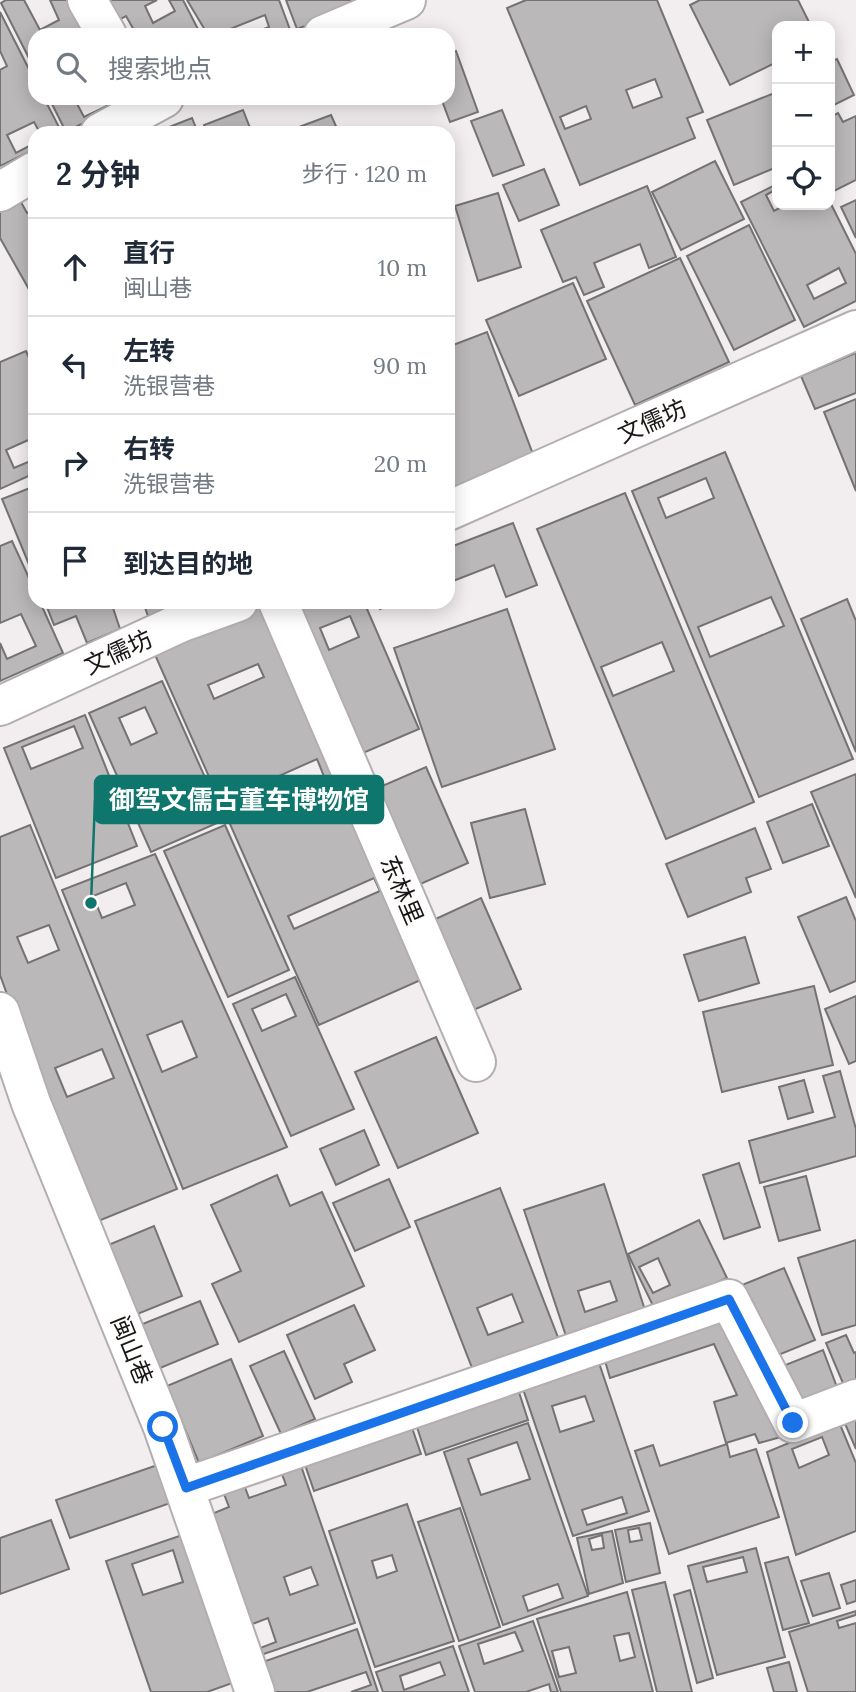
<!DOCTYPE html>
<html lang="zh">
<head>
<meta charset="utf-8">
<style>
  body { margin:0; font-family:Lora,"Noto Sans SC",serif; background:#f6f6f7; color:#1f2937 }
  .controls { position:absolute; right:21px; top:21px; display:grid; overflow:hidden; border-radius:14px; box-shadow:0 4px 18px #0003 }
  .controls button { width:63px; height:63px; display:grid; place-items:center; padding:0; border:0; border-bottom:2px solid #e0e1e3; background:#fff; color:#1f2937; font:35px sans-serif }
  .stop { position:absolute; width:21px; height:21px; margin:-16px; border:5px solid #1a73e8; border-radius:50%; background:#fff }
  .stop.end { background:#1a73e8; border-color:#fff; box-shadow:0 2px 7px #0008 }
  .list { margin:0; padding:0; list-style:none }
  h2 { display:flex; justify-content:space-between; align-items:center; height:91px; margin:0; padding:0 28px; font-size:30px }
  h2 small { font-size:23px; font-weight:400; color:#747a83 }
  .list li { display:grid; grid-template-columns:46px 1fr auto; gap:21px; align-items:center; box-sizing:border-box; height:98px; padding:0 28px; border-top:2px solid #e0e1e3 }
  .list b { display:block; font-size:26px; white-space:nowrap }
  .list p { margin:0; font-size:23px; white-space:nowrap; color:#747a83 }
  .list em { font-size:23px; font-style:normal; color:#747a83 }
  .icon { flex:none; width:38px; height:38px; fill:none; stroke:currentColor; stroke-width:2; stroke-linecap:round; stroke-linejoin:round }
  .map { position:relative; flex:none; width:856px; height:1692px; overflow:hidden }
  .search { position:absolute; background:#fff; box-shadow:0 4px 18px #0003; left:28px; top:28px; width:427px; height:77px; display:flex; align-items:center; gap:18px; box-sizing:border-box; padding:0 24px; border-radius:21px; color:#747a83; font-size:26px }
  .panel { position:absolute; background:#fff; box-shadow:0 4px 18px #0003; left:28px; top:126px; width:427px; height:483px; border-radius:21px }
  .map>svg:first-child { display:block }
  .building { fill:#bbb8ba; stroke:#757274; stroke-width:2; fill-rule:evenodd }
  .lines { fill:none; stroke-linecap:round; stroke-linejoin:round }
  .minor-casing { stroke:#b3afb0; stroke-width:42 }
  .minor { stroke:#fff; stroke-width:38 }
  .route { stroke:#1a73e8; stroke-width:9 }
  .labels { text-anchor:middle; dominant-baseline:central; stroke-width:5; stroke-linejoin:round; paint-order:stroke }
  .street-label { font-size:24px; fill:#181717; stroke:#fffcfc }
  .leader { fill:none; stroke:#0f766e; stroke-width:2.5 }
  .callout-dot { fill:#0f766e; stroke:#fffcfc; stroke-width:2.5 }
  .callout { fill:#0f766e; stroke:#0f766e; stroke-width:2.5 }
  .callout-label { font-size:26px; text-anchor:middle; font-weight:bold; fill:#fff }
</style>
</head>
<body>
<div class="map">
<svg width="856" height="1692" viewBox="0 0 856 1692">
  <rect width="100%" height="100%" fill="#f2eeef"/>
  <g class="building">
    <polygon points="6,0 24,0 40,30 59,20 50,0 74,0 92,35 35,35 35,70 1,3"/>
    <polygon points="98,0 157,0 145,6 153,23 175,11 169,0 183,0 201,35 130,35 135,32 126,16 115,22"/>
    <polygon points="187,0 279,0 292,35 247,35 269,27 265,15 230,29 232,35 208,35"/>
    <polygon points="286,0 364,0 365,4 297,29"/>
    <path d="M526,0H657L703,112L687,118L695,138L580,185L507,8ZM655,79L662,97L633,108L626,90ZM586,106L591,119L565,129L560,117Z"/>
    <polygon points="700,0 798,0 811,26 777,26 777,62 730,85 690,5"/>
    <polygon points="0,12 35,81 35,98 44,98 62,133 40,133 34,122 7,135 16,153 35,143 35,149 0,166 0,70 7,66 0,51"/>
    <polygon points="456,51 478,112 450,122 441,98 448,98 448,54"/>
    <polygon points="837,59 854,95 830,107 830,62"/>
    <polygon points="777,92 777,167 734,185 707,120"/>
    <polygon points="49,98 74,98 84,117 107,106 103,98 124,98 126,101 66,132"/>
    <polygon points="243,110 252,133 207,133 204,125"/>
    <polygon points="502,110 524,165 493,176 471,121"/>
    <polygon points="838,113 843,122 856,116 856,180 832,192 830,117"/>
    <polygon points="331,115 339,133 283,133"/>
    <polygon points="192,118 198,133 154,133"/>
    <polygon points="715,161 744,219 681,250 652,192"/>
    <polygon points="544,169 559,205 519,221 503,185"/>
    <path d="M777,184V189L766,195L774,211L785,205H830V202L856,254V301L804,327L741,202ZM839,268L846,283L814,299L807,285Z"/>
    <polygon points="647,186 676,257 649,268 640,244 594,263 604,287 584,295 576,277 563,282 541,230"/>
    <polygon points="16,193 27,213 35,209 35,300 0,238 0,202"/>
    <polygon points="498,193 521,267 478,281 455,206"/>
    <polygon points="856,200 856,238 841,207"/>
    <polygon points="749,225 795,320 734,350 687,256"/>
    <polygon points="680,258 729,362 635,405 587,301"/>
    <polygon points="573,283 606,359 519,396 486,320"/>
    <polygon points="487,332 534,457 448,489 448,347"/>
    <polygon points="26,351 35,371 35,437 6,450 14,468 35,459 35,473 0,489 0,362"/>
    <polygon points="856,353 856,393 815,409 801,376"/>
    <polygon points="856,399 856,491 824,412"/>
    <path d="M725,452L853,759L759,797L632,491ZM706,478L714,498L666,518L658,498ZM771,597L784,626L710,657L698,627Z"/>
    <polygon points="35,486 35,579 2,499"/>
    <path d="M625,493L754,802L666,839L537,529ZM662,642L674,671L613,696L601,667Z"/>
    <polygon points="513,523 537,585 506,597 494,565 448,583 448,548"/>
    <polygon points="12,541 35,591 35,602 40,602 63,653 0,681 0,643 7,659 36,646 21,614 0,623 0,546"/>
    <polygon points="847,599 856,621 856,752 801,619"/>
    <polygon points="45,602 111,602 120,629 87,643 76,616 54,625"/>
    <polygon points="143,602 185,602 148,616"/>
    <path d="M258,602H268L432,975L319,1025L152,648ZM258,664L264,677L214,699L208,685ZM317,759L327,784L253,816L243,792ZM374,878L380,891L294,929L288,916Z"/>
    <path d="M290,602H364L419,729L356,756ZM350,616L359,637L329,650L320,628Z"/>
    <polygon points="377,602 399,602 380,609"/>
    <polygon points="507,609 555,749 442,787 394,648"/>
    <path d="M162,681L224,820L151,852L89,713ZM145,707L157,733L131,745L119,718Z"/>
    <path d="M85,715L137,846L56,878L4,748ZM74,726L83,748L31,769L22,747Z"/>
    <polygon points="426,767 468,863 416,886 373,790"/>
    <polygon points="856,774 856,898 811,792"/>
    <polygon points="812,804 829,846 783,863 767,822"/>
    <polygon points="525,809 545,884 490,898 471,823"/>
    <path d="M30,825L177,1189L91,1224L0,975V837ZM49,925L59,950L28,963L17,937ZM102,1049L114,1078L67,1097L55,1068Z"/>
    <polygon points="225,825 289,970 228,997 164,851"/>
    <polygon points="755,828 771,869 746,878 751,892 688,917 666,864"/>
    <path d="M155,854L287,1147L183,1189L62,890ZM126,883L135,905L102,918L93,896ZM182,1021L197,1057L162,1072L147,1035Z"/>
    <polygon points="846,897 856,921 856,981 830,992 798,917"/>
    <polygon points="481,898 521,989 469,1012 429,922"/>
    <polygon points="745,937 759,983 699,1001 684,955"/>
    <path d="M295,977L354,1109L291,1136L233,1004ZM286,994L296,1016L262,1031L252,1009Z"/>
    <polygon points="814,986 833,1065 722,1092 703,1012"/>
    <polygon points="856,996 856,1061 849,1064 825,1009"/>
    <polygon points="436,1037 478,1133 398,1168 355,1072"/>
    <polygon points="840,1071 856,1129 856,1156 760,1183 749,1141 835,1117 823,1076"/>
    <polygon points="804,1080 813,1112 788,1119 779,1087"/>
    <polygon points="364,1130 379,1165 336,1185 320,1149"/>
    <polygon points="739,1163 760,1227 724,1239 703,1175"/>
    <polygon points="277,1175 290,1206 322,1192 364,1286 239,1342 212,1284 241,1271 211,1205"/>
    <polygon points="806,1176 820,1230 779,1241 764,1187"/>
    <polygon points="389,1179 410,1227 355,1251 333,1203"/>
    <path d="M604,1184L645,1310L566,1336L524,1210ZM610,1281L617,1301L585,1312L578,1291Z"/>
    <path d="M500,1188L559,1340L474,1373L415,1221ZM512,1294L523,1322L488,1335L477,1308Z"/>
    <path d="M699,1220L727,1278L656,1312L628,1254ZM658,1258L670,1285L653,1293L639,1267Z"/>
    <polygon points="154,1226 182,1296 130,1317 101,1248"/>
    <polygon points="856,1240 856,1325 822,1335 798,1258"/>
    <polygon points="784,1268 815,1340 771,1358 742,1285"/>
    <polygon points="200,1301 218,1344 153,1371 135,1327"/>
    <polygon points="354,1305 375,1350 344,1364 352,1382 315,1399 287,1335"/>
    <polygon points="731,1312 795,1433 759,1443 755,1434 726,1443 714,1402 737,1395 714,1344 610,1378 603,1354"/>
    <polygon points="846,1335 854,1353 856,1352 856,1383 845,1388 826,1343"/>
    <polygon points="823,1350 838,1390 794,1407 778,1368"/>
    <polygon points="284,1351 315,1419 281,1434 250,1366"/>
    <path d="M597,1357L649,1511L573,1536L521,1383ZM585,1396L594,1421L560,1432L552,1406ZM622,1497L627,1513L587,1525L582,1510Z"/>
    <polygon points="231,1359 263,1436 199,1463 167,1386"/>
    <polygon points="516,1383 528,1420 426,1455 414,1418"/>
    <polygon points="856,1413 856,1449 843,1419"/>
    <polygon points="409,1419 421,1454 314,1491 302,1456"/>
    <path d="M839,1422L856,1463V1531L796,1555L767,1452ZM822,1437L829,1455L799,1468L792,1449Z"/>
    <path d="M528,1423L588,1596L503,1625L444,1452ZM517,1442L530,1479L481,1495L468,1459ZM558,1584L563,1598L528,1611L523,1596Z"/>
    <polygon points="727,1444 730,1457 756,1449 779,1517 669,1554 635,1451 653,1445 660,1466"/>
    <path d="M298,1457L355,1623L255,1657L199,1492ZM280,1469L286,1485L249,1498L243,1482ZM222,1489L229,1507L212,1514L206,1494ZM311,1567L318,1585L290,1595L284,1577ZM268,1618L276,1642L258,1649L250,1625Z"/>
    <polygon points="169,1461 182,1499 70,1538 56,1500"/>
    <path d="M407,1504L454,1641L375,1667L329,1531ZM392,1555L397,1571L377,1578L372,1561Z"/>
    <polygon points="460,1508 500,1627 459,1641 418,1522"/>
    <polygon points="51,1520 69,1569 0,1594 0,1538"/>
    <path d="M650,1523L660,1573L626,1582L615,1530ZM639,1528L642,1540L630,1542L628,1530Z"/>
    <path d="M612,1531L623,1583L589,1594L577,1538ZM602,1535L604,1548L592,1550L589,1539Z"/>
    <path d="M191,1532L241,1680L207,1692H151L106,1561ZM173,1550L183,1582L143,1595L132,1564Z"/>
    <path d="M756,1548L785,1657L717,1675L688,1566ZM743,1557L747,1572L707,1582L703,1567Z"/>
    <polygon points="788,1557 809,1623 783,1630 765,1563"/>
    <polygon points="829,1573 840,1608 813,1616 801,1581"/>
    <polygon points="856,1580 856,1601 847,1604 841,1585"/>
    <polygon points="665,1582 692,1692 657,1692 632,1590"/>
    <polygon points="690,1590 713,1678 697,1683 674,1595"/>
    <path d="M627,1592L653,1692H561L537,1619ZM629,1633L635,1657L620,1661L614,1636ZM569,1647L576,1673L559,1677L552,1651Z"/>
    <polygon points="856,1611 856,1615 837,1621 839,1628 856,1623 856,1692 808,1692 789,1632"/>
    <path d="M533,1621L558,1692H551L549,1684L526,1692H475L459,1646ZM515,1632L523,1651L484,1664L478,1644Z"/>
    <polygon points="357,1629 378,1692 351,1692 371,1685 366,1672 307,1692 267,1692 257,1664"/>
    <path d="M453,1646L469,1692H383L376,1672ZM440,1662L445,1675L404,1690L400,1676Z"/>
    <polygon points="789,1662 797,1692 774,1692 767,1668"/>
  </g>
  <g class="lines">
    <g class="minor-casing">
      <g id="minor">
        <polyline points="87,0 107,35"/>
        <polyline points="323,35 406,0"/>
        <polyline points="100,133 164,98"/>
        <polyline points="0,192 35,171"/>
        <polyline points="448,511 856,330"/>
        <polyline points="278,602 476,1062"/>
        <polyline points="0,706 180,623 238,602"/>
        <polyline points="0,1012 31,1103 163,1427 255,1692"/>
        <polyline points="186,1487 729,1299 793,1423 856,1399"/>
      </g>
    </g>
    <use href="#minor" class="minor"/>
  </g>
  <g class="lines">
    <polyline class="route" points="163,1427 186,1488 729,1299 793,1423"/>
  </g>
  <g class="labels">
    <g class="street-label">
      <text transform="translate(652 421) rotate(-24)">文儒坊</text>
      <text transform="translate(118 652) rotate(-25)">文儒坊</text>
      <text transform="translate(402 890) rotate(67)">东林里</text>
      <text transform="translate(132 1350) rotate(68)">闽山巷</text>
    </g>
  </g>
  <path class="leader" d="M91 903L95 800"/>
  <circle class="callout-dot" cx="91" cy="903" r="7"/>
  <rect class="callout" x="95" y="776" width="288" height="47" rx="7"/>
  <g class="callout-label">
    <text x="239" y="809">御驾文儒古董车博物馆</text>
  </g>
</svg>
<div class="controls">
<button>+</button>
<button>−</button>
<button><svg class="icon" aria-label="locate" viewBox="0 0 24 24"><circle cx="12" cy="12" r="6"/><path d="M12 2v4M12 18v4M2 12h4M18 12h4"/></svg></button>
</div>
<div class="stop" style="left:163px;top:1427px"></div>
<div class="stop end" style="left:793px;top:1423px"></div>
<div class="search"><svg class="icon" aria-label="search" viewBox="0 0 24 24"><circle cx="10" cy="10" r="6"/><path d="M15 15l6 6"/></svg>搜索地点</div>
<section class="panel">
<h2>2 分钟<small>步行 · 120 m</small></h2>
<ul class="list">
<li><svg class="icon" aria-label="ahead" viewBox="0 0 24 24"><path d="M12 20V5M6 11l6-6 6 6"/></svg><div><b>直行</b><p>闽山巷</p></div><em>10 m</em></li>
<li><svg class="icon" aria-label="left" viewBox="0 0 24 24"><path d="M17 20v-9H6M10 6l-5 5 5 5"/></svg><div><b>左转</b><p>洗银营巷</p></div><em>90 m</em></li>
<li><svg class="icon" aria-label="right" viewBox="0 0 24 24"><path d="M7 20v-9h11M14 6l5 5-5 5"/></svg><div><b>右转</b><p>洗银营巷</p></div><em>20 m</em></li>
<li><svg class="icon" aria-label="arrive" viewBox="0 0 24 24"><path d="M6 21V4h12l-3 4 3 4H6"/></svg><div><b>到达目的地</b></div></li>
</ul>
</section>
</div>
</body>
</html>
